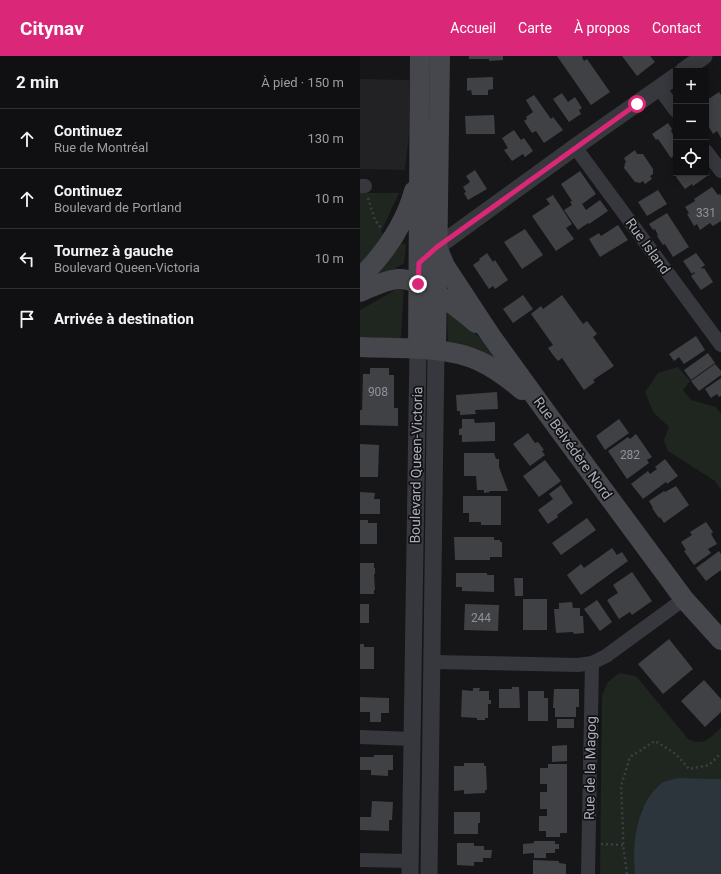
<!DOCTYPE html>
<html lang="fr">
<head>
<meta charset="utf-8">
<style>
  body { margin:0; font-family:Roboto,sans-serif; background:#19191b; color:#f1f3f6 }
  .controls { position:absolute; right:12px; top:12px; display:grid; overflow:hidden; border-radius:0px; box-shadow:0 2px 10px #0003 }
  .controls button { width:36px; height:36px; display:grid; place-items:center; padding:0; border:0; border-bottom:1px solid #303032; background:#101012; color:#f1f3f6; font:20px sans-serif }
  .stop { position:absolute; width:12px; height:12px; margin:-9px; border:3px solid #db2777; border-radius:50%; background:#fff }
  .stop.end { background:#db2777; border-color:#fff; box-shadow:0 1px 4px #0008 }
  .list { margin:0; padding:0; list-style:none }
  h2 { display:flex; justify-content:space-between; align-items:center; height:52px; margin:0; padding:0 16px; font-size:17px }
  h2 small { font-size:13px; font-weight:400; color:#9c9d9f }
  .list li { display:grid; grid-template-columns:26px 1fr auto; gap:12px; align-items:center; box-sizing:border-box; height:60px; padding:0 16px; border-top:1px solid #303032 }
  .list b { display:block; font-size:15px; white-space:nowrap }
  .list p { margin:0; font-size:13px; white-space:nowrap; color:#9c9d9f }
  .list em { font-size:13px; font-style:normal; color:#9c9d9f }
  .icon { flex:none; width:22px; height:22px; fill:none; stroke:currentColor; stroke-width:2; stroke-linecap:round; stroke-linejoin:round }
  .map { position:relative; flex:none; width:361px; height:818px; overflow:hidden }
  header { display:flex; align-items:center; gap:24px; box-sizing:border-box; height:56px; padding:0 20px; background:#db2777; color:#fff }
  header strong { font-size:19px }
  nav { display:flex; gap:22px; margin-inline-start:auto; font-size:14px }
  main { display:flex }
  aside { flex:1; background:#101012 }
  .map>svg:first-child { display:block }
  .built { fill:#222225 }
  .green { fill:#1e261f }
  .water { fill:#2c353c }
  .building { fill:#404145 }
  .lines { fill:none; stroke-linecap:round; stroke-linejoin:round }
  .path { stroke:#3d3f44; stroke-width:2.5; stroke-dasharray:2 3; stroke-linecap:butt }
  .minor { stroke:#37383d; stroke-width:14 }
  .tertiary { stroke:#37383d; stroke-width:17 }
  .secondary { stroke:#45474d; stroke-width:20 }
  .route { stroke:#db2777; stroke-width:5 }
  .labels { text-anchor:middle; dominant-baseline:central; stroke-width:3.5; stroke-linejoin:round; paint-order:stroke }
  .number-label { font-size:12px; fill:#8e929b }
  .street-label { font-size:14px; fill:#a8adb8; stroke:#111113 }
</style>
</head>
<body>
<header>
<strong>Citynav</strong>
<nav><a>Accueil</a><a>Carte</a><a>À propos</a><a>Contact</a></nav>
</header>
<main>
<aside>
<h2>2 min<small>À pied · 150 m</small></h2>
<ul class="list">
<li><svg class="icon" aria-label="ahead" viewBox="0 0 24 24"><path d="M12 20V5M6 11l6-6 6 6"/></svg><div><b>Continuez</b><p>Rue de Montréal</p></div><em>130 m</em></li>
<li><svg class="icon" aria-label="ahead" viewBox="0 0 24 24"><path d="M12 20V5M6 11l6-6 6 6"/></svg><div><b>Continuez</b><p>Boulevard de Portland</p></div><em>10 m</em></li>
<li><svg class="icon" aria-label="left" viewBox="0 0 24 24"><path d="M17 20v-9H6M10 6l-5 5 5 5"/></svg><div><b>Tournez à gauche</b><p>Boulevard Queen-Victoria</p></div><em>10 m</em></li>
<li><svg class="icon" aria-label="arrive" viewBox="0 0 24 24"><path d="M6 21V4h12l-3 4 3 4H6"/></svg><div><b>Arrivée à destination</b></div></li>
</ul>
</aside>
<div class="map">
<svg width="361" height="818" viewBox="0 0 361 818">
  <rect width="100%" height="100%" fill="#161618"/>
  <polygon class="built" points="0,23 49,24 49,77 45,114 0,113"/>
  <g class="green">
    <polygon points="0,137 39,137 21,176 25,178 0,210"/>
    <polygon points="45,187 46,189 44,207 13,226 9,222 39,188"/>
    <polygon points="44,229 41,281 38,283 0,283 0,254"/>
    <polygon points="87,257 112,273 140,308 88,288"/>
    <polygon points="318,311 330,325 323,334 331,344 356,351 361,358 361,434 355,425 308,395 304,384 309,371 293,356 285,336 298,317"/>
    <path d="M259,617L276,620L328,683C344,691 349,682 361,672V723L320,722L282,753L276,778L274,804L275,818H240L242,639L248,626Z"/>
  </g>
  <path class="water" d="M320,722L361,723V818H275C272,788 276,747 302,727C307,724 314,723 320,722Z"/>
  <g class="building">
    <polygon points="109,0 143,0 143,4 129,5 129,3 109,3"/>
    <polygon points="197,0 223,0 222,1 224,5 227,3 250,36 231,49"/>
    <polygon points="262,0 290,0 295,6 277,20"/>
    <polygon points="133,21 133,33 128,34 128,39 112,39 111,34 107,35 107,22"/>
    <polygon points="359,36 361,39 361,82 357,75 353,78 346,66 346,49 349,47 347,44"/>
    <polygon points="202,37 208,46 215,41 222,52 219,54 221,58 209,66 193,43"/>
    <polygon points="174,39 191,63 193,61 203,74 184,87 176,75 172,77 164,65 167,63 166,61 173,56 166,44"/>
    <polygon points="134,59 135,78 106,78 105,60"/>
    <polygon points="308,67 312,73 311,75 316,83 316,98 311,102 298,83 296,84 292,78"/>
    <polygon points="154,74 161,84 164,82 173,95 165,101 163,98 152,105 144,94 148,92 142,82"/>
    <polygon points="275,94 277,98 283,98 293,113 293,118 290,120 292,123 285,128 283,125 280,127 275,126 264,112 265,107 266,106 264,102"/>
    <polygon points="346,113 350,118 333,130 332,128 325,133 316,121 321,117 346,117"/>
    <polygon points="115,114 127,133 108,144 104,137 106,136 103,131 110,126 106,120"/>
    <polygon points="220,115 236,138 222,148 226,154 240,144 248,155 229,168 228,167 218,174 204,154 212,149 210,146 212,145 201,128"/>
    <polygon points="352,131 358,139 360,138 361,140 361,165 353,170 350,167 340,174 337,168 334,170 327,158 329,157 325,151 335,145 334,143"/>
    <polygon points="298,134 307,148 287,160 278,146"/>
    <polygon points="193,139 212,168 206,172 214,183 196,195 172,160 190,148 186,143"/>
    <polygon points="307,157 329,191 313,201 305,188 303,189 297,180 298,179 295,173 293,174 289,168"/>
    <polygon points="258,169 268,184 240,201 229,183 239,177 241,180"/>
    <polygon points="165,173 183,199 162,213 144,186"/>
    <polygon points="127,197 133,206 135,204 148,224 135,233 133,230 129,233 113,209 120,204 119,203"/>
    <polygon points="336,197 345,209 341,212 342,213 344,212 353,226 341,234 331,220 335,217 334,216 332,218 323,205"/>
    <polygon points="163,239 173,253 153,267 143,253"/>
    <polygon points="202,239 223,268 227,265 237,278 233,281 254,310 233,324 235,326 224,334 202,302 198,305 193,299 188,292 193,289 171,258 181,250 183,253"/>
    <polygon points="336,280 345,294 324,308 319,301 314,305 309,298"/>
    <polygon points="348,297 355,307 331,324 324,314"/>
    <polygon points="355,308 361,315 361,319 339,335 331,325"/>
    <polygon points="10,312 29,312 29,319 34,319 34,352 38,352 38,370 0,369 0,354 2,354 3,318 10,318"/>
    <polygon points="361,322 361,340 359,341 357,338 351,342 345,333"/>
    <polygon points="137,336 138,353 115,354 116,358 100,359 100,355 97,355 96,339"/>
    <polygon points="102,363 114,363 115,367 135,366 135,385 102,386 102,379 99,379 99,373 102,372"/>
    <polygon points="259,363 269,377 245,394 236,380"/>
    <polygon points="168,377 175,387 178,386 184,394 182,395 185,399 170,410 153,388"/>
    <polygon points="276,378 292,401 287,404 289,407 267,423 248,395 268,381 270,383"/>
    <polygon points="0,388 19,389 18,421 0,421"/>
    <polygon points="104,397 134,397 136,403 139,403 139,411 148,435 129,435 130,436 124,437 124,434 117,434 116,420 104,420"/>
    <polygon points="305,403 318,420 307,428 306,426 283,443 271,428 288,415 290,418 297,413 295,411"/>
    <polygon points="185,404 201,425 179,441 163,420"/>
    <polygon points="201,429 213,447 197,459 198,461 188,468 178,454 193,443 189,438"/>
    <polygon points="316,430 329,449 304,467 300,461 299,462 292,452 293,452 289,445 304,435 305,436"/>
    <polygon points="0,436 15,437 14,443 20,443 20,458 0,458"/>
    <polygon points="103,440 141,440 141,469 121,469 121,466 109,466 109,457 103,457"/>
    <polygon points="227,462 236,474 201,499 192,487"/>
    <polygon points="0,464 8,464 8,467 17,467 17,488 0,488"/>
    <polygon points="346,466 353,476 351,478 357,488 348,493 351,497 334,509 324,495 326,494 321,486 332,479 330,476"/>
    <polygon points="94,481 134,481 134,484 140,484 140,486 142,486 142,501 130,501 130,504 95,504"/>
    <polygon points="252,492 257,499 262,496 268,505 221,539 207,519 221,508 224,512"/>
    <polygon points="359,495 361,498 361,514 346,525 336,512"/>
    <polygon points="0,507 14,507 14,512 15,512 15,518 14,518 15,534 14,534 14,538 0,538"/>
    <polygon points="272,516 292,545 272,559 270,556 259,563 247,544 258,537 253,529"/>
    <polygon points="96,517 127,517 127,519 134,519 134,536 102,535 102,531 96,531"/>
    <polygon points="154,522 163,522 163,540 155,540"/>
    <rect x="163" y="543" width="24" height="31"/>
    <polygon points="237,544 252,566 240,575 224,553"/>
    <polygon points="212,546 213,552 220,552 220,560 223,560 224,577 214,578 213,576 196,577 194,553 199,553 199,547"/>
    <rect x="0" y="548" width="9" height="19"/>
    <polygon points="105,548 139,549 138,575 104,574"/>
    <polygon points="309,583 333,613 303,638 278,608"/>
    <polygon points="0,588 4,588 4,591 14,591 14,613 0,613"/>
    <polygon points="344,624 361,643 361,656 345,671 321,645"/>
    <polygon points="152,631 159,631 160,652 139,652 139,633 152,633"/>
    <polygon points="113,632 120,632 119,635 129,635 129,644 131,644 131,648 128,648 128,662 125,662 125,664 117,664 117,662 101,661 102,634 113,635"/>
    <polygon points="194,633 219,633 219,651 216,651 216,661 195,661 195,652 193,652"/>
    <polygon points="168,635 184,635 184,642 188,642 188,665 168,665"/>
    <polygon points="0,641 29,642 29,657 21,657 21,666 10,666 10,656 0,656"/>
    <rect x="197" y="663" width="17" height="9"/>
    <polygon points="207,689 207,705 192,706 192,690"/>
    <polygon points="14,699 33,699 33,714 28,714 28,720 11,719 11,714 0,714 0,701 14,701"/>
    <polygon points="104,707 124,707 124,710 126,710 127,734 125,734 125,737 104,738 104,734 94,735 94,710 104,710"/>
    <polygon points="188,708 207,708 207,777 200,777 200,781 186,781 186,775 179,775 179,760 187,760 187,753 180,753 180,736 187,736 187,728 180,728 180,712 188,712"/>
    <polygon points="12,745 33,746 32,764 29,764 29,775 0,774 0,761 11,761"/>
    <polygon points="94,756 120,756 120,767 118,767 118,778 94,778"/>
    <polygon points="174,785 195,785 195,788 199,788 199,793 195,793 195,797 186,797 186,802 174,802 174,797 163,798 163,788 174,787"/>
    <polygon points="97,787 114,787 114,790 124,790 124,794 132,794 131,802 123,802 123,806 114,806 114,810 97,809"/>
    <polygon points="173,804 199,805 199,807 206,808 206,818 173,818"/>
  </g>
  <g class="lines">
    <g class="path">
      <polyline points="8,142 15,164 21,172"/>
      <polyline points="241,788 263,789"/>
      <polyline points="267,818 263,789 263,773 261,730 270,701 295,685 316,698 329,713 349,709 361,697"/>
    </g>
    <g class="minor">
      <polyline points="299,32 316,55"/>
      <polyline points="215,91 361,289"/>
      <polyline points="346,95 361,115"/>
      <polyline points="0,130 5,130"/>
      <polyline points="72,606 218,609 232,607 246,600 324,543"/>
      <polyline points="0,681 52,683"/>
      <polyline points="0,804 50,805"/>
      <polyline points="228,818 232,607"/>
    </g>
    <g class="tertiary">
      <polyline points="323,15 344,0"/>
      <polyline points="77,191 215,91 316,20"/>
      <polyline points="50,818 58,293"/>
      <polyline points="69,818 76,294"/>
    </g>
    <g class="secondary">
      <polyline points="77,191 85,210 131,280 197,371 324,543 361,584"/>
      <path d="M0,222C24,198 45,168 54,135"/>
      <path d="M0,236C12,231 25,224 38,223C59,221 100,253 116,267"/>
      <path d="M0,291C36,293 86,289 119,305C135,312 149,323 162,334"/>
      <polyline points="58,293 60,0"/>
      <polyline points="76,294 80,0"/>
    </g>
  </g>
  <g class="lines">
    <polyline class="route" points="58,228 59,207 77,191 277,48"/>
  </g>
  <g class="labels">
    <g class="number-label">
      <text x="346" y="157">331</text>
      <text x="18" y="336">908</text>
      <text x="270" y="399">282</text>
      <text x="121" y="562">244</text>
    </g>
    <g class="street-label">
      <text transform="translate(288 190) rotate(54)">Rue Island</text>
      <text transform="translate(213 392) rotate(54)">Rue Belvédère Nord</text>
      <text transform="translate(56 409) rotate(-89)">Boulevard Queen-Victoria</text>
      <text transform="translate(230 712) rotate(-89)">Rue de la Magog</text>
    </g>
  </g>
</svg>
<div class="controls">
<button>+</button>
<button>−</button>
<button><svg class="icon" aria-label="locate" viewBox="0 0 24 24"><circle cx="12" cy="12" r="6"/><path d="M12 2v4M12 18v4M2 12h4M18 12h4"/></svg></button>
</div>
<div class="stop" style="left:277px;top:48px"></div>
<div class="stop end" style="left:58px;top:228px"></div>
</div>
</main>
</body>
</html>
